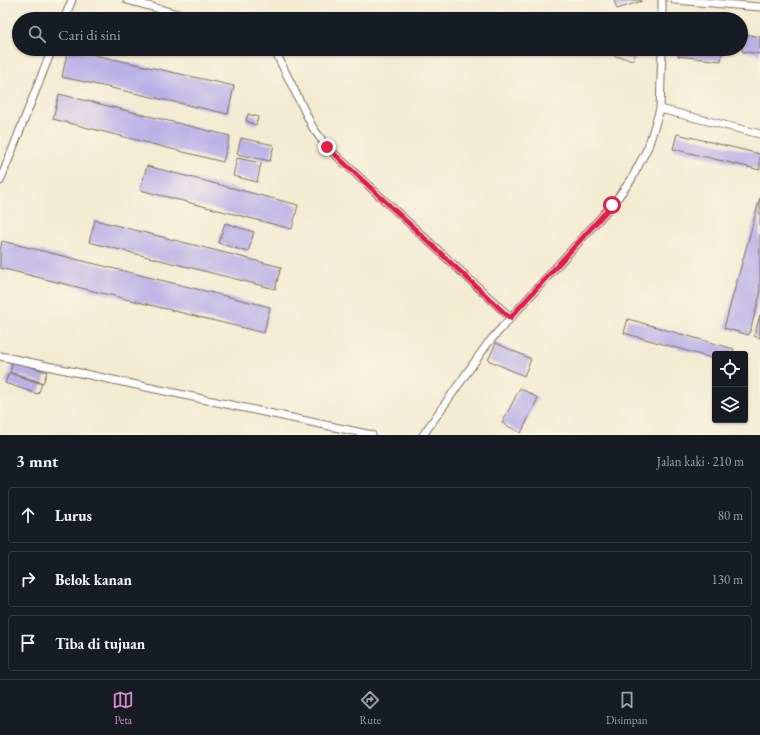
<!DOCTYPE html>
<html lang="id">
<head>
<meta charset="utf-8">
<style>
  body { margin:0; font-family:"EB Garamond",serif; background:#242831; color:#f1f3f6 }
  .controls { position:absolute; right:12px; bottom:12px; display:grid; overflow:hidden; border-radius:4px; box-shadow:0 1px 3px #0004 }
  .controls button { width:36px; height:36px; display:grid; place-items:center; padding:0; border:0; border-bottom:1px solid #363941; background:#171b24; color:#f1f3f6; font:20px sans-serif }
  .stop { position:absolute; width:12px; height:12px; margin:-9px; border:3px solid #e11d48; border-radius:50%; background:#fff }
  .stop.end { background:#e11d48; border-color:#fff; box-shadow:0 1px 4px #0008 }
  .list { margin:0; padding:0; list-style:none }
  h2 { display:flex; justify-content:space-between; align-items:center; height:52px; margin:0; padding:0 16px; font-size:17px }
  h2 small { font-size:13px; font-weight:400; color:#9ea1a6 }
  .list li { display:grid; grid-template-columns:26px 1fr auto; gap:12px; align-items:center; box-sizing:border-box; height:56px; margin:0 8px 8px; padding:0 8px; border:1px solid #363941; border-radius:4px }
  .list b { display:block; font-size:15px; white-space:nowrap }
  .list em { font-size:13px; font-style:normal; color:#9ea1a6 }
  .icon { flex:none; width:22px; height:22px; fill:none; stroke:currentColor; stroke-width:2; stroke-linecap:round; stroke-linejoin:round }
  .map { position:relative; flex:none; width:760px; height:435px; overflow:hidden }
  .search { position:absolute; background:#171b24; box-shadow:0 1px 3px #0004; left:12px; right:12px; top:12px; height:44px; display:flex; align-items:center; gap:10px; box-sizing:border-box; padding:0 14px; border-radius:22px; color:#9ea1a6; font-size:15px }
  .sheet { height:244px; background:#171b24 }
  nav { display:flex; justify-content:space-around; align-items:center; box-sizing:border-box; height:56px; border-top:1px solid #363941; background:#171b24; font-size:11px; color:#9ea1a6 }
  nav a { display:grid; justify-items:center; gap:2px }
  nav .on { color:#d690ce }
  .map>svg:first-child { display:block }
  .building { fill:#b9b1e6 }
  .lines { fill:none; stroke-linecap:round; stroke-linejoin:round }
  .service-casing { stroke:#7b6e5d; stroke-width:9 }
  .service { stroke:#fff; stroke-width:7 }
  .route { stroke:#e11d48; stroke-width:5 }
</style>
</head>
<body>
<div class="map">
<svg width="760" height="435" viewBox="0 0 760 435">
  <rect width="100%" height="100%" fill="#fcf5e5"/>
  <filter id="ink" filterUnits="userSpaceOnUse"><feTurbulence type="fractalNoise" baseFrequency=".025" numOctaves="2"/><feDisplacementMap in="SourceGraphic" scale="8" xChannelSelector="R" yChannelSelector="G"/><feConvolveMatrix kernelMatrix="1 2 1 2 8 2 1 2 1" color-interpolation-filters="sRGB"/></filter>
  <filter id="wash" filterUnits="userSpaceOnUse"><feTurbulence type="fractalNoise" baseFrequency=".012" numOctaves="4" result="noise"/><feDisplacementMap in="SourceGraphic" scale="16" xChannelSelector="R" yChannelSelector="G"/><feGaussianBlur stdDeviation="0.9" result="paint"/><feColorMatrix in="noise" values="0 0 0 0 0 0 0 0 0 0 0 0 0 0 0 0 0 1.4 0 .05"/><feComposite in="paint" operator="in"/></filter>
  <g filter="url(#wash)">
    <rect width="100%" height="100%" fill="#f3ebd2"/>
    <g id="blocks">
      <g class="building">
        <polygon points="614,0 641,0 642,1 617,9"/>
        <polygon points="746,34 760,37 760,54 742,51"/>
        <polygon points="68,49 234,86 228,114 62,77"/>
        <polygon points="616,49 636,49 634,60 614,56"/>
        <polygon points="679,49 723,49 721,61 678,56"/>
        <polygon points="59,94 230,136 223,162 53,119"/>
        <polygon points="248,114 258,117 256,125 246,121"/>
        <polygon points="677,134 760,154 760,170 673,149"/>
        <polygon points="241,138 274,145 270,161 237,154"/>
        <polygon points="237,158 261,163 257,182 233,176"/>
        <polygon points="147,166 298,205 292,229 140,190"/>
        <polygon points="760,198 760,295 749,335 724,328"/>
        <polygon points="95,220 281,267 275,289 89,242"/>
        <polygon points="225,223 254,232 248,252 218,243"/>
        <polygon points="2,241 270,307 264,333 0,268 0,250"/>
        <polygon points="760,315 760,338 754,336"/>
        <polygon points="628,319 734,349 732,354 715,354 715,359 624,333"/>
        <polygon points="496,343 531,359 524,376 488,360"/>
        <polygon points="13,361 47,372 43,383 10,372"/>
        <polygon points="9,373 42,384 38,394 5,383"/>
        <polygon points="520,388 538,398 521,433 502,423"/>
      </g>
    </g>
  </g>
  <g filter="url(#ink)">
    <use href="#blocks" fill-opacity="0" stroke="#7b6e5d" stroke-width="1"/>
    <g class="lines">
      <g class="service-casing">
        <g id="service">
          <polyline points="127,0 196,19"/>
          <polyline points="662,0 662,19"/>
          <polyline points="675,0 760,7"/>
          <polyline points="64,19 72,0"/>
          <polyline points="274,49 313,128 327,147 510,317"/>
          <polyline points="660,109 760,134"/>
          <polyline points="0,181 52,49"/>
          <polyline points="0,356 372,435"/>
          <polyline points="423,435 488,343 612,205 631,180 648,147 660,109 662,49"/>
        </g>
      </g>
      <use href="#service" class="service"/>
    </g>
  </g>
  <g class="lines" filter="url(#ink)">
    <polyline class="route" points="327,147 510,318 612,205"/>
  </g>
</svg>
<div class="controls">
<button><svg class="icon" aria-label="locate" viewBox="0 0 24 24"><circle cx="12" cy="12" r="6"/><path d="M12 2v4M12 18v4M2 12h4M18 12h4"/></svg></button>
<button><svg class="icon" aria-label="layers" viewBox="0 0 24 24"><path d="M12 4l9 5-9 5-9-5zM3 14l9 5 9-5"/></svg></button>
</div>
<div class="stop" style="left:612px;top:205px"></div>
<div class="stop end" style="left:327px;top:147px"></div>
<div class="search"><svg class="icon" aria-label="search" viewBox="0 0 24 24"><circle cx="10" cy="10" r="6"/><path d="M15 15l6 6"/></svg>Cari di sini</div>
</div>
<section class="sheet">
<h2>3 mnt<small>Jalan kaki · 210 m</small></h2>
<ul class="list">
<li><svg class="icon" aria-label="ahead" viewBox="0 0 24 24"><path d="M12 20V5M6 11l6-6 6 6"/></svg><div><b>Lurus</b></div><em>80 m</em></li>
<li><svg class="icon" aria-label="right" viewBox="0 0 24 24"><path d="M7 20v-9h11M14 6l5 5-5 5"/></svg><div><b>Belok kanan</b></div><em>130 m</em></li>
<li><svg class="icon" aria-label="arrive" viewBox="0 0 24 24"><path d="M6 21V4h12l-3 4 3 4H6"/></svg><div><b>Tiba di tujuan</b></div></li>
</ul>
</section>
<nav>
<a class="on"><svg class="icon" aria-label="map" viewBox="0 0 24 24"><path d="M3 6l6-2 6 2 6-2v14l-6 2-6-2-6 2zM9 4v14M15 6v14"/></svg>Peta</a>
<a><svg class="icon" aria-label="directions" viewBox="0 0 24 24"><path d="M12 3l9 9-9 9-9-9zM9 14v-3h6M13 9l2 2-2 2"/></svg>Rute</a>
<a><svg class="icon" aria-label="saved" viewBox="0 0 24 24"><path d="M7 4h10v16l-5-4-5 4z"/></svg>Disimpan</a>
</nav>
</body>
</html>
